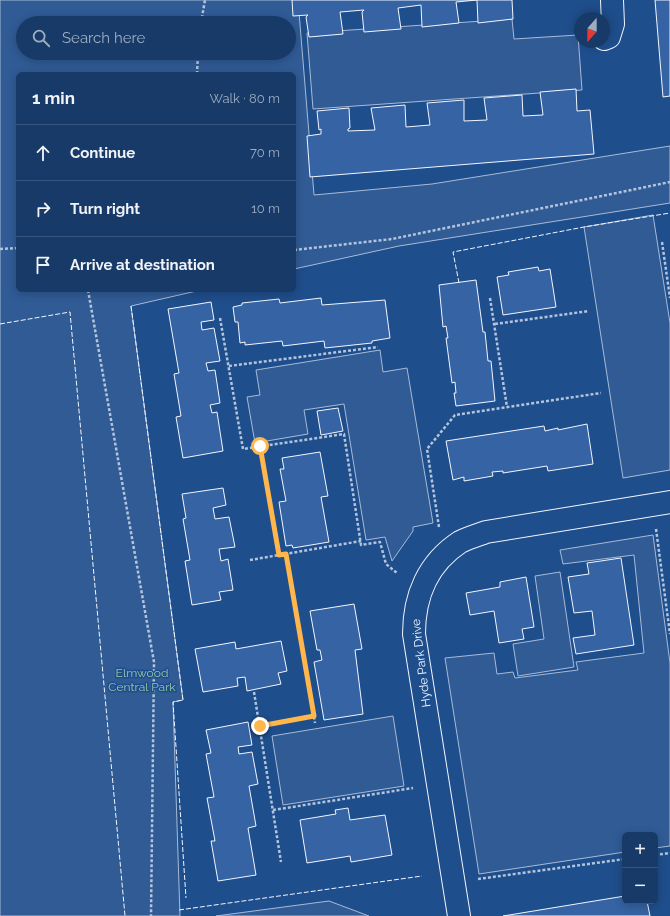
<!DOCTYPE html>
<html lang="en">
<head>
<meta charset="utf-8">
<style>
  body { margin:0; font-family:Raleway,sans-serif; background:#20416f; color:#f1f3f6 }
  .controls { position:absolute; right:12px; bottom:12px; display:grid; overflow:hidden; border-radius:6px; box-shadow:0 2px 10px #0003 }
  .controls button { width:36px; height:36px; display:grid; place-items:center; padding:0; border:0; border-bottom:1px solid #36547d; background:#173a69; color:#f1f3f6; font:20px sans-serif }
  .compass { position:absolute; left:574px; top:12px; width:36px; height:36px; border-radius:50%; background:#173a69; box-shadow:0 2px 10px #0003; rotate:201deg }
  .stop { position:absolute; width:12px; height:12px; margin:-9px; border:3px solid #ffb74d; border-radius:50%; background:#fff }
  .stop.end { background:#ffb74d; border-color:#fff; box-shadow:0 1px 4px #0008 }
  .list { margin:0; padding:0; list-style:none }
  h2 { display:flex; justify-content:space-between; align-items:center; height:52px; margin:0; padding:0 16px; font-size:17px }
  h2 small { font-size:13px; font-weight:400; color:#9eadc0 }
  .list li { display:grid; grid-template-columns:26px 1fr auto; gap:12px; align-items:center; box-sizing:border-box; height:56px; padding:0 16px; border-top:1px solid #36547d }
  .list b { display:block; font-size:15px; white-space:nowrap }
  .list em { font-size:13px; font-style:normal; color:#9eadc0 }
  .icon { flex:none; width:22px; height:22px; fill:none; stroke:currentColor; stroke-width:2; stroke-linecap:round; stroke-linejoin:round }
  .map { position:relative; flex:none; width:670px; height:916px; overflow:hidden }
  .search { position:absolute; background:#173a69; box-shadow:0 2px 10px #0003; left:16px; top:16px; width:280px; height:44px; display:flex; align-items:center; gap:10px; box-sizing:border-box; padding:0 14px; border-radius:22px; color:#9eadc0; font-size:15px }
  .panel { position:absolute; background:#173a69; box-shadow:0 2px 10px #0003; left:16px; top:72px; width:280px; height:220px; border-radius:6px }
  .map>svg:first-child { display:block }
  .built { fill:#305b95; stroke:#a8bbd7; fill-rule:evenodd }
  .building { fill:#3563a3; stroke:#f2f6ff }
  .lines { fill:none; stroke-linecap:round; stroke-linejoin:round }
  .minor-casing { stroke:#f2f6ff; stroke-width:24 }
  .path { stroke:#b3c4dc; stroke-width:2.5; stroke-dasharray:3 2; stroke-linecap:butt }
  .minor { stroke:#1f4e8c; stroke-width:22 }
  .fence { stroke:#f2f6ff; stroke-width:1; stroke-dasharray:5 2; stroke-linecap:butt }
  .route { stroke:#ffb74d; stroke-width:5 }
  .labels { text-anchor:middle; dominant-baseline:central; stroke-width:3; stroke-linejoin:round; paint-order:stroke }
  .street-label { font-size:12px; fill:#f2f6ff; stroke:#1f4e8c }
  .park-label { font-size:12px; fill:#97c8a6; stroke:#1f4e8c }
</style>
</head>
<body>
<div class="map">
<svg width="670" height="916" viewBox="0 0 670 916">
  <rect width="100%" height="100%" fill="#1f4e8c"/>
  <g class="built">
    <path d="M0,0H298L314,195L432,184L670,146V203L399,246L294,269V74H18V290H201L131,306L183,700L173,702L180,916H0ZM23,23H289V53H23Z"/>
    <polygon points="512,19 514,39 578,35 582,90 313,109 307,33"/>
    <polygon points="653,215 670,323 670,470 623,478 584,227"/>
    <polygon points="380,350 383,372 407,368 433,523 413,527 413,531 392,561 385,537 366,540 344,404 304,410 308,434 255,443 247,397 260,395 256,370"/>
    <polygon points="653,535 670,663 670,846 655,848 655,835 625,835 625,852 479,874 445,658 494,653 497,674 513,672 515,678 578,670 576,662 644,653 634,555 563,564 560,550"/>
    <polygon points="560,572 574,667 518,676 513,644 544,639 535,576"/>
    <polygon points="393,716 404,786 283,805 272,736"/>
    <polygon points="329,901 369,916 216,916"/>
  </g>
  <g class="building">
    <polygon points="292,0 512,0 513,19 478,23 477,0 456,2 459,23 422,27 421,5 398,8 401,29 364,32 362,12 364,10 340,12 343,34 309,37 306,17 308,15 293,16"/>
    <polygon points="655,0 670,0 670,96 663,97"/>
    <polygon points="576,89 577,111 590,110 594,154 310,177 307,136 321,134 321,129 319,130 317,111 349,108 350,128 348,129 348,131 375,130 371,108 405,105 406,127 430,125 427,103 464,100 464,121 487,120 484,98 522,95 523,116 543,115 540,92"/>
    <polygon points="538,267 539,271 550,269 556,307 503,315 497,277 509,275 508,272"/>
    <polygon points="476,280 483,332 485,332 488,361 491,361 495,401 456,406 454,393 456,393 455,382 452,383 446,338 448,338 446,326 443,327 439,285"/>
    <polygon points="321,298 322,305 385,300 390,338 372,341 372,343 325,348 324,341 283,346 282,341 245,345 245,342 240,343 238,322 235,322 233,307 242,305 242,303 279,299 280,303"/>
    <polygon points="211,302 214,320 201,322 202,330 214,328 220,361 206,363 208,371 215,370 220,403 210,405 212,413 217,412 223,451 183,458 176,417 181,416 174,374 179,373 168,309"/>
    <polygon points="338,408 343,431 321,435 317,411"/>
    <polygon points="587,424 593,464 548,471 547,466 503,473 503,471 492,472 493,476 464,481 464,477 453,480 446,441 544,426 545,431 558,428 558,430"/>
    <polygon points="320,452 328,496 321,497 329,542 293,548 292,545 286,546 279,502 286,501 280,469 284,469 282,458"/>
    <polygon points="223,488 226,505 213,508 215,519 229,517 235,547 219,549 221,561 228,559 233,590 219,592 221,600 192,605 185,561 190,560 183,519 186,518 182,494"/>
    <polygon points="621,558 634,645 576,654 573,638 595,635 592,611 574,613 568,577 589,574 587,563"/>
    <polygon points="526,577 534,627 522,629 524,639 499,643 494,611 470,615 466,593 500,587 500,582"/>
    <polygon points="354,604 362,649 355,650 363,714 324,720 314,662 322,660 320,650 317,650 310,611"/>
    <polygon points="281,641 287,671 278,673 281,684 247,691 245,677 237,678 238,686 203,692 195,649 235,642 236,649"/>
    <polygon points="248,722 252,745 238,747 239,754 252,752 258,784 249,786 256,826 248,828 256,875 218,881 211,841 215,841 207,798 214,797 206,754 211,753 206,730"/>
    <polygon points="348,808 350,820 385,815 392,855 351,862 350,856 307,863 300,820 336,814 335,810"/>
    <polygon points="625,896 625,901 647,901 650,916 503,916"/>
  </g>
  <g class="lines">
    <g class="minor-casing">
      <g id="minor">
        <polyline points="604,39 609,37 613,24 612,0"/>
        <path d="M459,916L414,634C414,596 428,563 460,542C468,538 478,535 486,532L670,502"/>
      </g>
    </g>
    <g class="path">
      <polyline points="201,23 205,0"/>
      <polyline points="197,74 198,53"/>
      <polyline points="662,242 670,298"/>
      <polyline points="0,249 18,248"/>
      <polyline points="294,250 392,239 670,182"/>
      <polyline points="88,290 154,662 151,916"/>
      <polyline points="490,298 507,407"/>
      <polyline points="220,318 243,449 344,434 361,545 380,542 386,564 397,573"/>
      <polyline points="495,324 589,311"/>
      <polyline points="229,366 378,347"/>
      <polyline points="260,447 279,555"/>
      <polyline points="439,527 427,449 455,415 601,393"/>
      <polyline points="656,529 670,634"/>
      <polyline points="286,554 315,723"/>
      <polyline points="250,560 361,541"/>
      <polyline points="254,692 281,862"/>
      <polyline points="260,726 314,716"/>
      <polyline points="273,810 413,788"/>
      <polyline points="655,855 670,853"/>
      <polyline points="478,879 625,859"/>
    </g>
    <use href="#minor" class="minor"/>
    <g class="fence">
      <polyline points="459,283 453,252 584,227 670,213"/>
      <polyline points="131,306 183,700 173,702 186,898"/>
      <polyline points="0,324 70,312 125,916"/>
      <polyline points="179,910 422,876"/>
    </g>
  </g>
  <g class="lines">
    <polyline class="route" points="260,726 314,716 286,554 279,555 260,446"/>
  </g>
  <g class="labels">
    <g class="street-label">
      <text transform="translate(421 663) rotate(-97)">Hyde Park Drive</text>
    </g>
    <g class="park-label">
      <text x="142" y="673">Elmwood<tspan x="142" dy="14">Central Park</tspan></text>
    </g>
  </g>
</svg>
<div class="controls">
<button>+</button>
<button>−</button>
</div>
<svg class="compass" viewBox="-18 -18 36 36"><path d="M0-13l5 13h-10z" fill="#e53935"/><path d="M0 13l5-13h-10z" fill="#9eadc0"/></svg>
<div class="stop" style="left:260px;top:446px"></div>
<div class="stop end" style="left:260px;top:726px"></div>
<div class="search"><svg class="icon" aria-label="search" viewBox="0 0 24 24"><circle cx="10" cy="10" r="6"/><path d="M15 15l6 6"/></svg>Search here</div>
<section class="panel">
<h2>1 min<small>Walk · 80 m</small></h2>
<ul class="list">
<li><svg class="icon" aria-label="ahead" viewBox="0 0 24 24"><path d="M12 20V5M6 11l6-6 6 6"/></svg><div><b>Continue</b></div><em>70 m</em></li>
<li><svg class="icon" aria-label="right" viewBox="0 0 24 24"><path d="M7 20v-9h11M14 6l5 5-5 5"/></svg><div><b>Turn right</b></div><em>10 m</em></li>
<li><svg class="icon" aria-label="arrive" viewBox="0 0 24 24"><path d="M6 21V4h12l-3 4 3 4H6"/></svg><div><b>Arrive at destination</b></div></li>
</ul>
</section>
</div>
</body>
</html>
